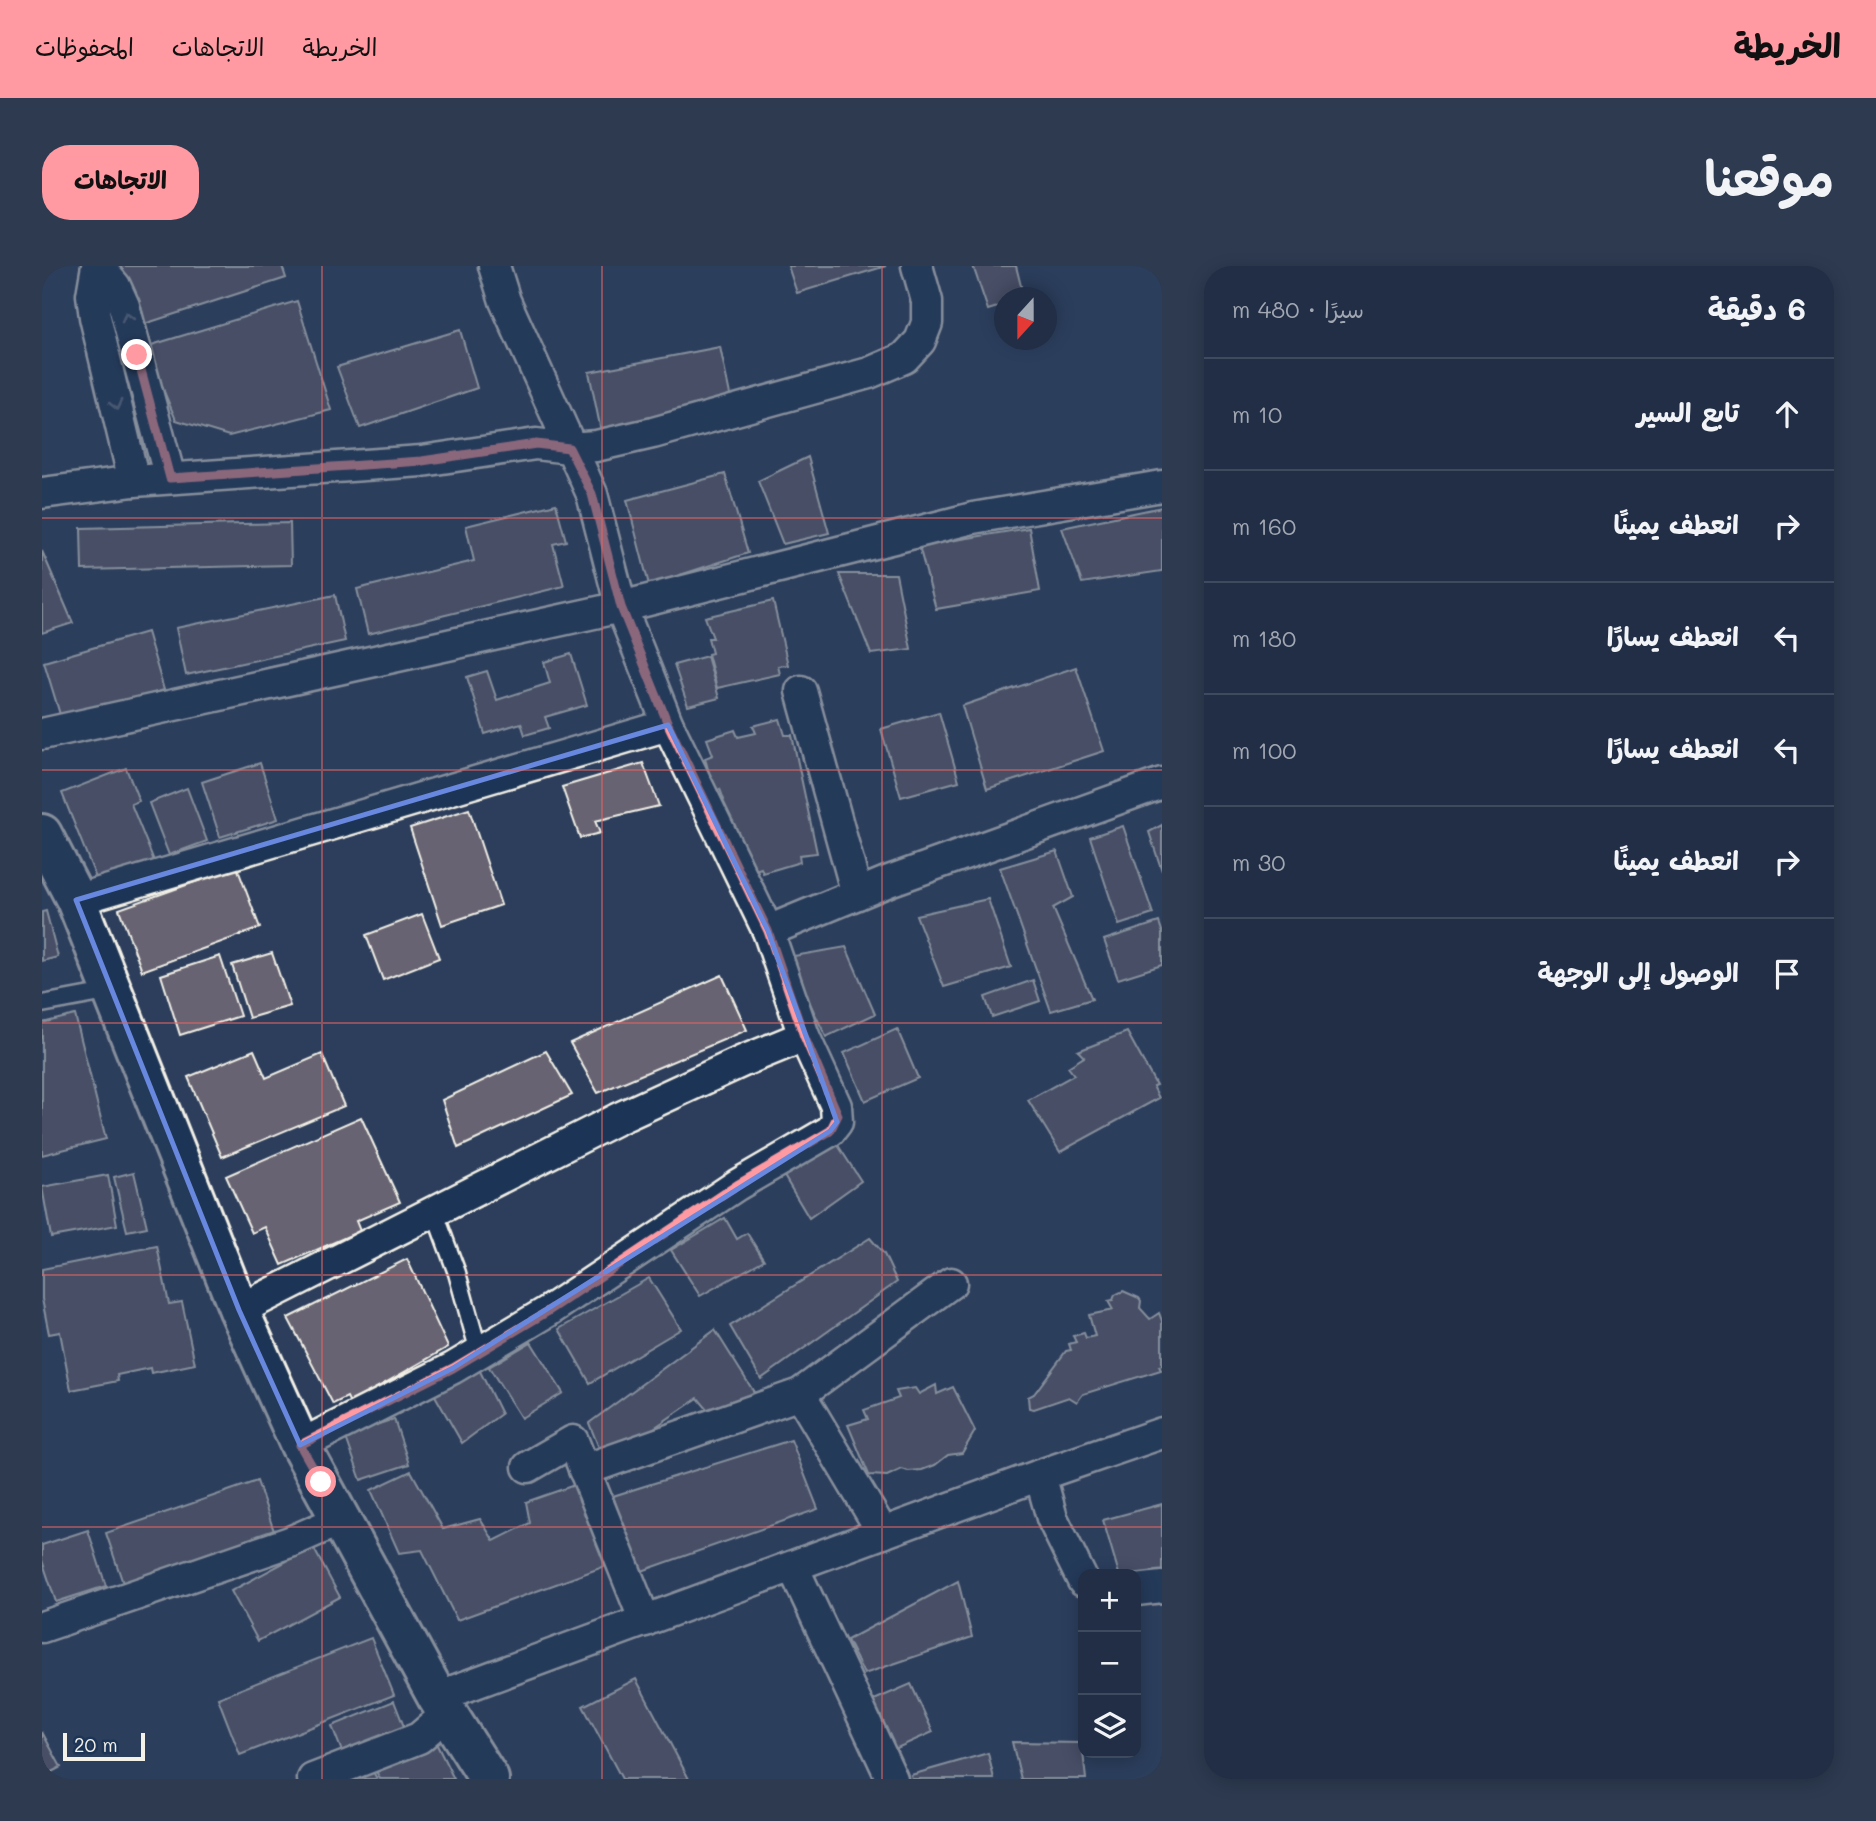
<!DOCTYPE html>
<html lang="ar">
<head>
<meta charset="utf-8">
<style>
  body { margin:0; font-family:Mali,"Playpen Sans Arabic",sans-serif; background:#2d3a50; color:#f1f3f6; direction:rtl }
  .controls { position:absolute; right:21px; bottom:21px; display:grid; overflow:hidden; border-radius:14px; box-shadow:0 4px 18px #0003 }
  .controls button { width:63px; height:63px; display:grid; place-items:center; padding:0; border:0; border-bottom:2px solid #3e4a5e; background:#212e45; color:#f1f3f6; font:35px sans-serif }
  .compass { position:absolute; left:952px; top:21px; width:63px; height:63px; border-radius:50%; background:#212e45; box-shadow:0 4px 18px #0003; rotate:201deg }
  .scale { position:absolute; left:21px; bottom:18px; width:82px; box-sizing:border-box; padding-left:7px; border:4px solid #f4f1e8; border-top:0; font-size:19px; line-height:24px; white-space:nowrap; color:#f4f1e8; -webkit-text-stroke:5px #1d3557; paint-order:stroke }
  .stop { position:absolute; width:21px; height:21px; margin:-16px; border:5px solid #ff9aa2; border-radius:50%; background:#fff }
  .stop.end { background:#ff9aa2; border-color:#fff; box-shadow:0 2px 7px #0008 }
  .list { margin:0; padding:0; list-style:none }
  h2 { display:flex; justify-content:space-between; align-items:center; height:91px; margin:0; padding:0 28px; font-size:30px }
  h2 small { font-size:23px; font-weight:400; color:#a2a8b3 }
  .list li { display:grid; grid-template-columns:46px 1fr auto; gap:21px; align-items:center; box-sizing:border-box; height:112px; padding:0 28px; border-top:2px solid #3e4a5e }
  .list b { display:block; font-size:26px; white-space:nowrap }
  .list em { font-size:23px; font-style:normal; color:#a2a8b3 }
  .icon { flex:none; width:38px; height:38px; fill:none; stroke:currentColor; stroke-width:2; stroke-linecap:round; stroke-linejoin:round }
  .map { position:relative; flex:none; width:1120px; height:1513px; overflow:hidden; direction:ltr; border-radius:28px }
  header { display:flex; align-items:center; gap:42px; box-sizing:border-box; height:98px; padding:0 35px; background:#ff9aa2; color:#111 }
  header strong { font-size:33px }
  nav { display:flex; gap:38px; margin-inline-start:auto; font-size:24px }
  .intro { display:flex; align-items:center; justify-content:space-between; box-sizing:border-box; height:168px; padding:0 42px }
  h1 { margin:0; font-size:49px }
  .button { padding:18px 32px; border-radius:28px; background:#ff9aa2; color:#111; font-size:24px; font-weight:700 }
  main { display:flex; gap:42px; padding:0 42px }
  aside { flex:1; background:#212e45; border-radius:28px; box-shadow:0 4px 18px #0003 }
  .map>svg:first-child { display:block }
  .building { fill:#676472; stroke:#f4f1e8; stroke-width:2 }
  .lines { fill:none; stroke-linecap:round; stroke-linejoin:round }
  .lane-casing { stroke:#f4f1e8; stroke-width:21 }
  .street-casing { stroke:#f4f1e8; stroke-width:35 }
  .secondary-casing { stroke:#f4f1e8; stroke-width:44 }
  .lane { stroke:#1d3557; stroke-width:16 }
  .street { stroke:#1d3557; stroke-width:30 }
  .secondary { stroke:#1d3557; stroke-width:38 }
  .oneway { stroke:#68778a }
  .route { stroke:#ff9aa2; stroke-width:9 }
  .marked { fill:none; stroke:#6887de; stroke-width:5; stroke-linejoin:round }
  .grid { fill:none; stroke:#df6462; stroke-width:2; stroke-opacity:0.55 }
</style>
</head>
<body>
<header>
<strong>الخريطة</strong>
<nav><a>الخريطة</a><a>الاتجاهات</a><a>المحفوظات</a></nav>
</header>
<div class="intro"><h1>موقعنا</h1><a class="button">الاتجاهات</a></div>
<main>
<aside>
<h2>6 دقيقة<small>سيرًا · 480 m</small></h2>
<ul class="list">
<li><svg class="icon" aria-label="ahead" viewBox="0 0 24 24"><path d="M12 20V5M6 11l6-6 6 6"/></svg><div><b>تابع السير</b></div><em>10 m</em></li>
<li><svg class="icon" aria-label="right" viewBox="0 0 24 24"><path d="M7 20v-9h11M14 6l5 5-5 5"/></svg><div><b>انعطف يمينًا</b></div><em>160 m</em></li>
<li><svg class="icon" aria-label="left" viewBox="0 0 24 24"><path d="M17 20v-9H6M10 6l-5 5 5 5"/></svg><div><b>انعطف يسارًا</b></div><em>180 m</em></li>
<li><svg class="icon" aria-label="left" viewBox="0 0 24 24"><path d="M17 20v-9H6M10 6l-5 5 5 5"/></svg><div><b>انعطف يسارًا</b></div><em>100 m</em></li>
<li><svg class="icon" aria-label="right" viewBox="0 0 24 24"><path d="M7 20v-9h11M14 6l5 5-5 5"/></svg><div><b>انعطف يمينًا</b></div><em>30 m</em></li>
<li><svg class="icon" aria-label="arrive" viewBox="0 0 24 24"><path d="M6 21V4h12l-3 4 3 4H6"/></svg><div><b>الوصول إلى الوجهة</b></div></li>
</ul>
</aside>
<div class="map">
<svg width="1120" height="1513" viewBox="0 0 1120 1513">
  <rect width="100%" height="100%" fill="#2c3e5c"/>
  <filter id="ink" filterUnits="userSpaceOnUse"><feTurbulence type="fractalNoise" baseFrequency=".0143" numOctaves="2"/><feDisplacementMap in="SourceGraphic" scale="14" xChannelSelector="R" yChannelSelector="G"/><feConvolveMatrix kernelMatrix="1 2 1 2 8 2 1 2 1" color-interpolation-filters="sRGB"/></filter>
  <g filter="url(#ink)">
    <g class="building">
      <polygon points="77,0 240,0 244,12 96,60"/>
      <polygon points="746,0 844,0 755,27"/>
      <polygon points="931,0 974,0 982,32 962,32 962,39 946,44"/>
      <polygon points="255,35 289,144 187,170 134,154 103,81"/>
      <polygon points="418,64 435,122 318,162 295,101"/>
      <polygon points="678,81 690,138 559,165 547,106"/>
      <polygon points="766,191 787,267 741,278 716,215"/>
      <polygon points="683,208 706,287 607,319 585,234"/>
      <polygon points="514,238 524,275 511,278 522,320 326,368 315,323 432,295 424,260"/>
      <polygon points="1120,241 1120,305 1040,317 1020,262"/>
      <polygon points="248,257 249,299 40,304 39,262"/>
      <polygon points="987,262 998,325 894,343 877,280"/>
      <polygon points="0,285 31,357 0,367"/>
      <polygon points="797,308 854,308 869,383 829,388"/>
      <polygon points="293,329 303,375 144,409 134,362"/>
      <polygon points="731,335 746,399 736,400 738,408 675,422 666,388 670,387 666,372 671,372 663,351"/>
      <polygon points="105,366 122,424 20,455 2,396"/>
      <polygon points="529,388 545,439 503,451 507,462 483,469 479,457 443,468 425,411 445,405 455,434 508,417 502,396"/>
      <polygon points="665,390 677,432 646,440 632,399"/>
      <polygon points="1034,401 1062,485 945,523 920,440"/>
      <polygon points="897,446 917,515 859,531 839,463"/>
      <polygon points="738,453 743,469 750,469 775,587 757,589 758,596 721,607 719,602 701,608 674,537 682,534 678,523 672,526 663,492 671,489 665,473 693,464 696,471 714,467 711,460"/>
      <polygon points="218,497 236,553 178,571 160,516"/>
      <polygon points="601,497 617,540 553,555 558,567 538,572 520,521"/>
      <polygon points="84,502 97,535 89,538 112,595 56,617 20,527"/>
      <polygon points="145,522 165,575 127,589 107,537"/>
      <polygon points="427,543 459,639 400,659 368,562"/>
      <polygon points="1120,559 1120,605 1107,566"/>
      <polygon points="1081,560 1111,648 1077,659 1048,571"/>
      <polygon points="1015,585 1031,631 1011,642 1050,733 1009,745 958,602"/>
      <polygon points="195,601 218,662 100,705 77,643"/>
      <polygon points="946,633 969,701 902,721 874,649"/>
      <polygon points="4,645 16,691 0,695 0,646"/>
      <polygon points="380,648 397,692 341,714 324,669"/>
      <polygon points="1117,656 1120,665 1120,699 1076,713 1062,674"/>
      <polygon points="804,681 833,748 784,771 746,691"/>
      <polygon points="230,687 248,740 207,752 190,699"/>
      <polygon points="178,690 198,750 138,769 119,709"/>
      <polygon points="680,709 705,764 556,827 528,777"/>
      <polygon points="991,714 998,735 950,751 943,731"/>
      <polygon points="33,749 64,873 0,889 0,757"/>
      <polygon points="855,763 876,812 823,835 802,787"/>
      <polygon points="1085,766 1114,819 1111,820 1117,832 1018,886 986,834 1032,809 1026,801 1042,791 1036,785"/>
      <polygon points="212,784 224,812 280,788 302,840 180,891 146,811"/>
      <polygon points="504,785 530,829 416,882 400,834"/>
      <polygon points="319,851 358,936 314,955 318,965 240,999 223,961 210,967 184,910"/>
      <polygon points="792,873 819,915 767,952 739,905"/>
      <polygon points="92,906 105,961 85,965 72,911"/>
      <polygon points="66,909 75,959 9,971 0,921"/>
      <polygon points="683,952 695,973 705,967 722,994 658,1030 629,984"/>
      <polygon points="828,972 842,988 855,1016 719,1113 688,1060"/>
      <polygon points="115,980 127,1038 140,1036 153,1098 109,1107 108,1102 75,1109 76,1115 29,1124 18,1066 7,1068 0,1033 0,1003"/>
      <polygon points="365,993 406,1081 308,1137 305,1131 291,1138 246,1052"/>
      <polygon points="607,1012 639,1063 548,1117 517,1063"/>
      <polygon points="1081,1025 1097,1032 1099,1035 1098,1042 1108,1053 1117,1047 1120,1055 1120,1099 1117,1100 1119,1104 1041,1128 1035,1136 1027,1131 992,1143 987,1142 986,1131 992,1128 1024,1085 1029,1084 1027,1078 1034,1076 1031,1070 1042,1067 1044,1072 1053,1070 1047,1049 1071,1044 1066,1035 1071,1034 1073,1029"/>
      <polygon points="673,1064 715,1131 670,1149 656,1132 581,1183 561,1192 547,1157"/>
      <polygon points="489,1076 521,1127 479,1152 447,1101"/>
      <polygon points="434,1097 459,1148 420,1177 391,1126"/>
      <polygon points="894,1119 895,1128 911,1121 933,1165 920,1187 906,1189 893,1199 880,1204 866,1205 860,1203 845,1210 827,1209 806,1159 826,1153 822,1144 857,1132 854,1125 873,1122 877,1128"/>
      <polygon points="352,1153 367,1198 319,1214 303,1169"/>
      <polygon points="749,1174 776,1243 597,1306 571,1230"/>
      <polygon points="369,1205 401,1263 438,1253 452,1275 488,1257 484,1236 541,1216 572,1297 415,1354 380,1284 357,1287 329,1224"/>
      <polygon points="215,1215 233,1268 82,1320 64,1267"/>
      <polygon points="1120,1238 1120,1307 1094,1314 1094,1308 1077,1308 1061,1254"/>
      <polygon points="46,1264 64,1320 14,1336 0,1294 0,1279"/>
      <polygon points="271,1281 298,1331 216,1375 189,1325"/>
      <polygon points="916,1315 930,1371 822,1408 805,1374"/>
      <polygon points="329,1372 352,1429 198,1489 176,1432"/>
      <polygon points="594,1413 647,1513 580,1513 541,1440"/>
      <polygon points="869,1418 891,1466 846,1486 825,1437"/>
      <polygon points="352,1435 366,1471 304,1496 290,1460"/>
      <polygon points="0,1466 19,1501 0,1511"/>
      <polygon points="391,1471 412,1513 338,1513 332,1501"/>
      <polygon points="970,1476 1040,1477 1044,1513 979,1513"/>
      <polygon points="946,1487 952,1513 870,1513 869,1509"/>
      <polygon points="327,1498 335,1513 298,1513"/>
    </g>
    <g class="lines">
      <g class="lane-casing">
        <g id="lane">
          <polyline points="0,738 70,725"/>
          <polyline points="392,945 415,1007 437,1086"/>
        </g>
      </g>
      <g class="street-casing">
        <g id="street">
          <polyline points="55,0 50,29 53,51 92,215"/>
          <polyline points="56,0 73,20 82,40 128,212"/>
          <polyline points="0,227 92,215 380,195 494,178 527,182 554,180 611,167 827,107 862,92 878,75 885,57 885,35 875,0"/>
          <polyline points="759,425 815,628"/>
          <polyline points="0,468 579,341 931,252 1120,220"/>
          <polyline points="34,634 626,459"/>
          <polyline points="726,665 847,615 1120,517"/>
          <polyline points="197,1044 575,853 701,795 762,770 726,665 626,459 579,341 550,228 463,35 452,0"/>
          <polyline points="758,1128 841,1267"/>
          <polyline points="258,1179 411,1102 505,1046 695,919 788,865 795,856 794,840 762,770"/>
          <polyline points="486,1201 531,1175 603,1355"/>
          <polyline points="542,1204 758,1128 909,1017"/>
          <polyline points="998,1209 1010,1252 1041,1315"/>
          <polyline points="751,1301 850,1513"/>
          <polyline points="1094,1324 1120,1321"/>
          <polyline points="0,1361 248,1276 300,1253"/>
          <polyline points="395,1431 998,1209 1120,1167"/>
          <polyline points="271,1513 377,1472 406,1447"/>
        </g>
      </g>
      <g class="secondary-casing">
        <polyline id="secondary" points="0,568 34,634 197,1044 258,1179 395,1431 447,1513"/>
      </g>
      <use href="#lane" class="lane"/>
      <use href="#street" class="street"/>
      <use href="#secondary" class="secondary"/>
    </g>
    <defs><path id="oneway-chevron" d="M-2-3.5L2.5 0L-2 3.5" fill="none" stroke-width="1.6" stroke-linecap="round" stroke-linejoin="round" transform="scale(1.75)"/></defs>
    <g class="oneway">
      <use href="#oneway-chevron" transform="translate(85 51) rotate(-105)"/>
      <use href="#oneway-chevron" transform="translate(74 139) rotate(77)"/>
    </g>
  </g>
  <g class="lines" filter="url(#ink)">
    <polyline class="route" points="95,89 128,212 380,195 494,178 527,182 550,228 579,341 626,458 726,665 762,770 796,849 788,865 695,919 505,1046 411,1102 258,1179 279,1216"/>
  </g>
  <path d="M0 0H1120V1513H0ZM626,459L726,665L795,856L788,865L411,1102L258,1179L197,1044L34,634Z" fill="#2c3e5c" fill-opacity=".55" fill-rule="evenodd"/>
  <path class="marked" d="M626,459L726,665L795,856L788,865L411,1102L258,1179L197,1044L34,634Z"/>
  <path class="grid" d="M280,0V1513M560,0V1513M840,0V1513M0,252H1120M0,504H1120M0,757H1120M0,1009H1120M0,1261H1120"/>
</svg>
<div class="controls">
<button>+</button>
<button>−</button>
<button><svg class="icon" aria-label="layers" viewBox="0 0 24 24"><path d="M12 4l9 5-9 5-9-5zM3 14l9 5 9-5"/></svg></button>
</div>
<svg class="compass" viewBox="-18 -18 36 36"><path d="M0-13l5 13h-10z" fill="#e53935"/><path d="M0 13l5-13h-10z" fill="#a2a8b3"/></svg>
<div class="scale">20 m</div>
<div class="stop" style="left:279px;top:1216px"></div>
<div class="stop end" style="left:95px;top:89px"></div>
</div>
</main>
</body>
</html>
